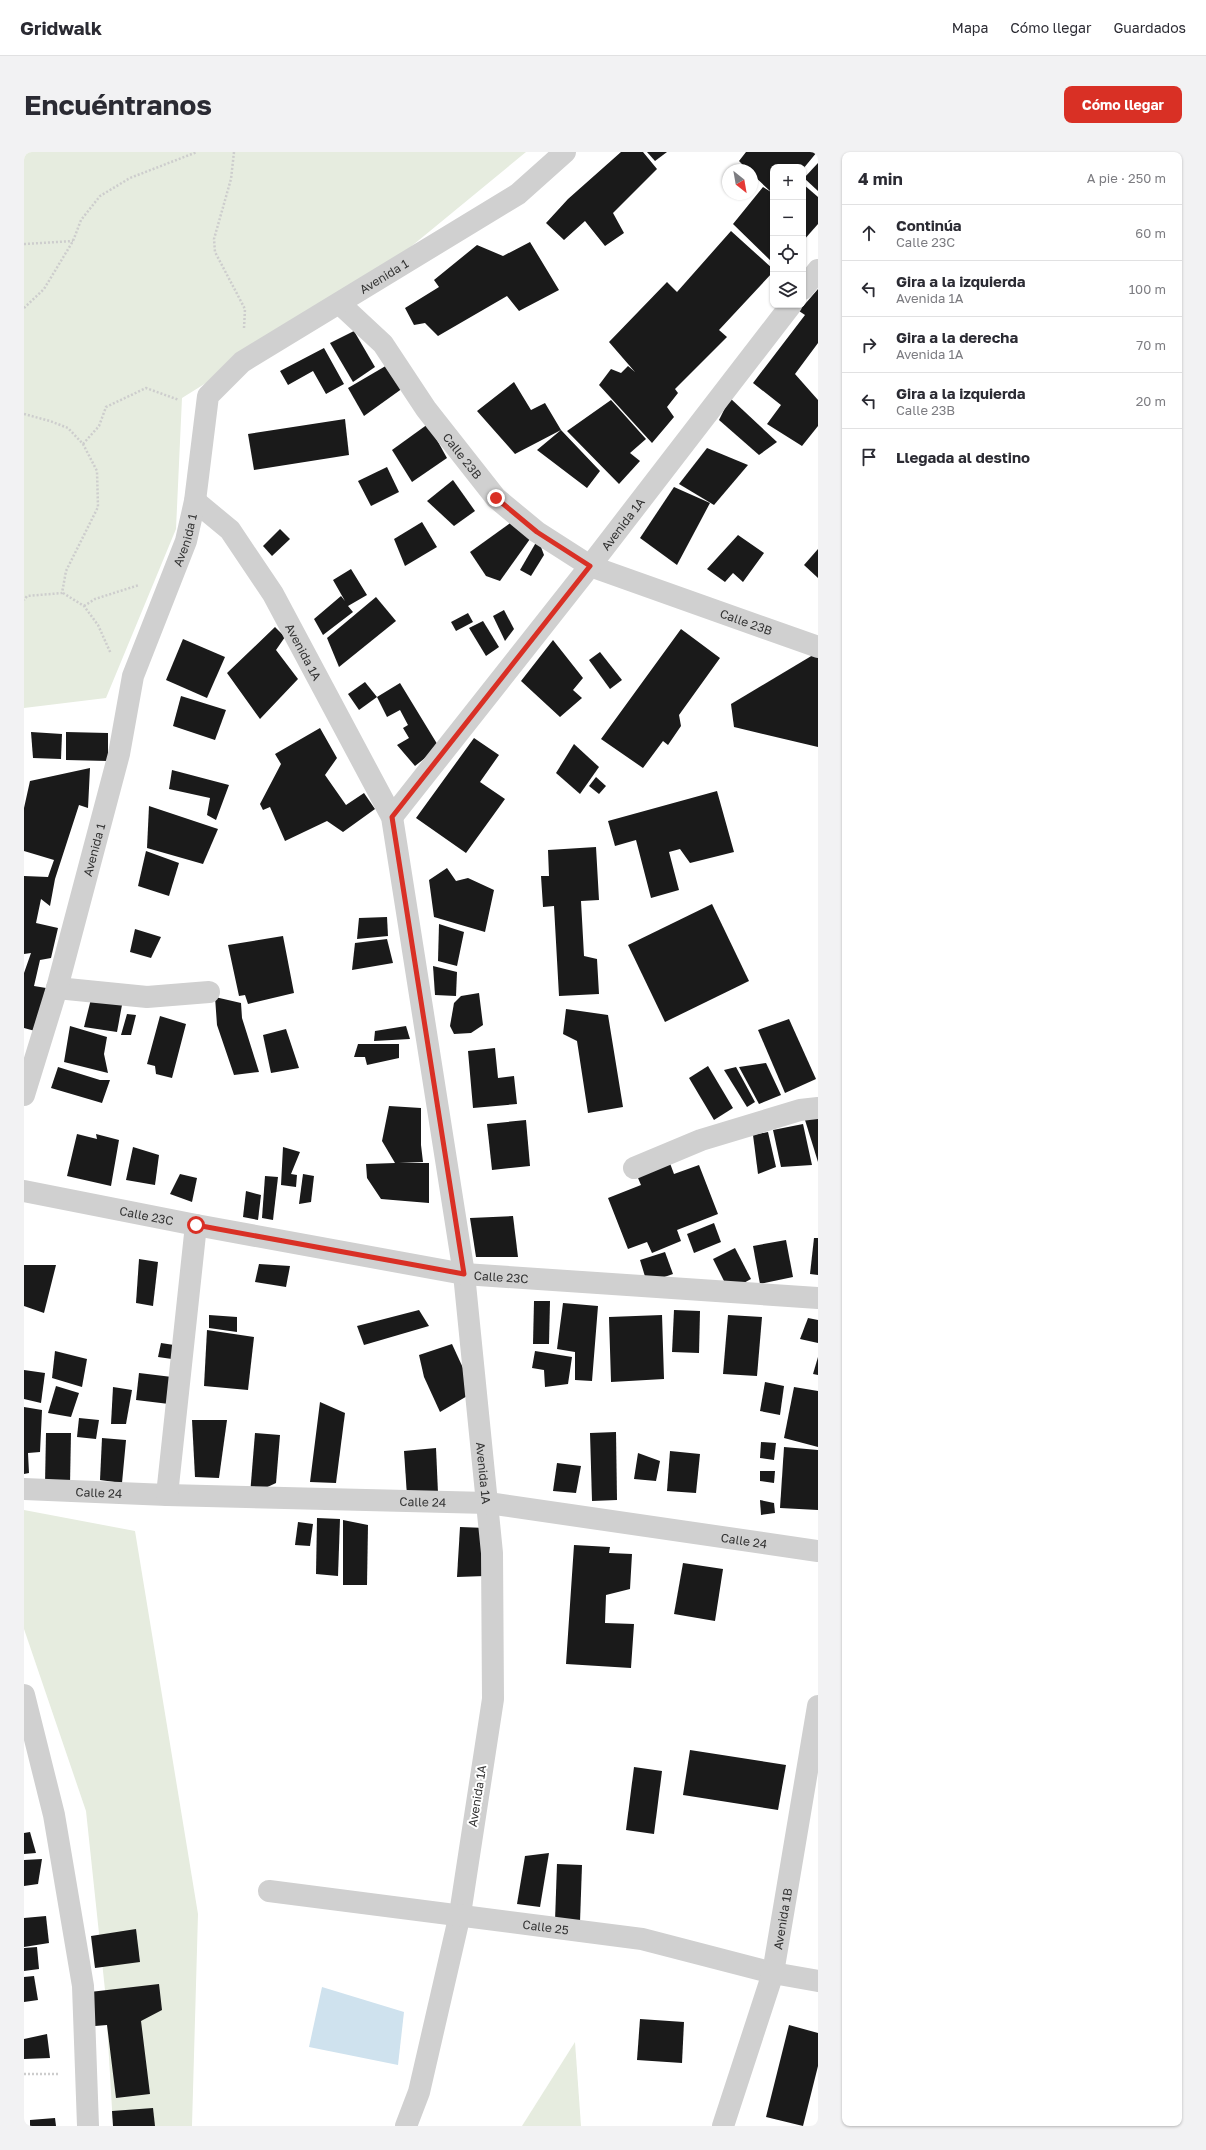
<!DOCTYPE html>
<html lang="es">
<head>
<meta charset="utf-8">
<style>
  body { margin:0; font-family:"Golos Text",sans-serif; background:#f2f2f3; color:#2b2b33 }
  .controls { position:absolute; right:12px; top:12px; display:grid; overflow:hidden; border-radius:8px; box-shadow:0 1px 3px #0004 }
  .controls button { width:36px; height:36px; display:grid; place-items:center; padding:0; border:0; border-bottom:1px solid #e1e1e2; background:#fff; color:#2b2b33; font:20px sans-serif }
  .compass { position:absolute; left:698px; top:12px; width:36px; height:36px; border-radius:50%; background:#fff; box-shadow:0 1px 3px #0004; rotate:149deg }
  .stop { position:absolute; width:12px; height:12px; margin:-9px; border:3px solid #d93025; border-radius:50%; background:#fff }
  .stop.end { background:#d93025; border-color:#fff; box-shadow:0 1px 4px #0008 }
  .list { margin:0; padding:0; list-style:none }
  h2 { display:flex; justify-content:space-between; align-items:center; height:52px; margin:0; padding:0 16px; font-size:17px }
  h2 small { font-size:13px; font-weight:400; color:#7c7c81 }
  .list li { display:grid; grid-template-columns:26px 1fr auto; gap:12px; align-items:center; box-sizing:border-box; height:56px; padding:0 16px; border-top:1px solid #e1e1e2 }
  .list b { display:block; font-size:15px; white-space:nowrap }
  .list p { margin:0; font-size:13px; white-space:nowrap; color:#7c7c81 }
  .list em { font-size:13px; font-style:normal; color:#7c7c81 }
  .icon { flex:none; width:22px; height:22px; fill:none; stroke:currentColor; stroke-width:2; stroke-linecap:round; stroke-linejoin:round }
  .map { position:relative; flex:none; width:794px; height:1974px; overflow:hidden; border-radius:8px }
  header { display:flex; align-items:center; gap:24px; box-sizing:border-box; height:56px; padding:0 20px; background:#fff; border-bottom:1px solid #e1e1e2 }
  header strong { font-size:19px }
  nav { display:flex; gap:22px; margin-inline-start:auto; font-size:14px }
  .intro { display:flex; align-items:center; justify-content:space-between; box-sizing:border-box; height:96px; padding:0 24px }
  h1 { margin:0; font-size:28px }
  .button { padding:10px 18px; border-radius:8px; background:#d93025; color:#fff; font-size:14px; font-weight:700 }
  main { display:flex; gap:24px; padding:0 24px }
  aside { flex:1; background:#fff; border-radius:8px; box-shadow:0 1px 3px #0004 }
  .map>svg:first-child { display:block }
  .green { fill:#e6ecdf }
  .water { fill:#cfe2ee }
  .building { fill:#1a1a1a }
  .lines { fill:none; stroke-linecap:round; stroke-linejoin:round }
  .path { stroke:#cdcdcd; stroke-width:2.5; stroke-dasharray:2 2; stroke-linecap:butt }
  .street { stroke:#d0d0d0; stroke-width:22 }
  .route { stroke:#d93025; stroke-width:5 }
  .labels { text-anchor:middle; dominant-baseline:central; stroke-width:4; stroke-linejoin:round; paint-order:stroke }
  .street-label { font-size:12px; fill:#333; stroke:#fff }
</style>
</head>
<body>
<header>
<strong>Gridwalk</strong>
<nav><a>Mapa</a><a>Cómo llegar</a><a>Guardados</a></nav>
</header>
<div class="intro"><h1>Encuéntranos</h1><a class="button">Cómo llegar</a></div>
<main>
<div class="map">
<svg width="794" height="1974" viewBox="0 0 794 1974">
  <rect width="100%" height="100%" fill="#fff"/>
  <g class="green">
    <polygon points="0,0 502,0 344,130 158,246 152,377 82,546 0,556"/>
    <polygon points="0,1358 111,1379 174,1762 168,1974 89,1974 81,1838 62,1659 0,1477"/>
    <polygon points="551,1890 557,1974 498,1974"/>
  </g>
  <polygon class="water" points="298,1835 380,1860 374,1913 285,1895"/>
  <g class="building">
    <polygon points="597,0 619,0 633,17 589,61 600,81 581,94 561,69 540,88 522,71 544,47"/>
    <polygon points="623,0 643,0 631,9"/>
    <polygon points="722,0 793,0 779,17 779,15 749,15 749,38 747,40 749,41 749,111 709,72 739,35 747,40 728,22 728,18 724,18 715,9"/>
    <polygon points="794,11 794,39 780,26"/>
    <polygon points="779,32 794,45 794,72 779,89"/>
    <polygon points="707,79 749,117 749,120 695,178 703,185 651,237 654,241 643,255 650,265 628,291 575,233 587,217 597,221 604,214 611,220 585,190 643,130 653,140"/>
    <polygon points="506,90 535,138 495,159 483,144 414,184 401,171 390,173 381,156 415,135 410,128 453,93 479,104"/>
    <polygon points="794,137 794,191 771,222 794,248 794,274 778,294 743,272 757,253 729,231 781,163 775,159"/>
    <polygon points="330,179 351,215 329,230 306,191"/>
    <polygon points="300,196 320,232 302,242 289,219 264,233 256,219"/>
    <polygon points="365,212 379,236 340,264 324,236"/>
    <polygon points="490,230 507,258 521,251 537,278 576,319 563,336 513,298 537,278 491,302 453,259"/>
    <polygon points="706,246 753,290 735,303 695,268"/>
    <polygon points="587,248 622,287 606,301 616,309 595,332 543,279"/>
    <polygon points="321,267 325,303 230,318 224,282"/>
    <polygon points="404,272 423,306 388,330 368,298"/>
    <polygon points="683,296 724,313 690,353 655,332"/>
    <polygon points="363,315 375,340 347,354 334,329"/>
    <polygon points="429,328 451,359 430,374 403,349"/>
    <polygon points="650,335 686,351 653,413 616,386"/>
    <polygon points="489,369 506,387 476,429 462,424 446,400"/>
    <polygon points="398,370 413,395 381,414 370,387"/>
    <polygon points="256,377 266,387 248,404 239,394"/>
    <polygon points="714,383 740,401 719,430 709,421 701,430 683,417"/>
    <polygon points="514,387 520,403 507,424 496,418"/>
    <polygon points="794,397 794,426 780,413"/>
    <polygon points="327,417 343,443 324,454 329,460 299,483 290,467 317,444 321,449 309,428"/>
    <polygon points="352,445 372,469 315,515 303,486"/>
    <polygon points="480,458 490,477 481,489 469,464"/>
    <polygon points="444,461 449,470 432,479 427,470"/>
    <polygon points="459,469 475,495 462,504 445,476"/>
    <polygon points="251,475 261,485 252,498 274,527 236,567 203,521"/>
    <polygon points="657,477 696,506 655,563 657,574 644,593 639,589 619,616 577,587"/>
    <polygon points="159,487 201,505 183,546 142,528"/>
    <polygon points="529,488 559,526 549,538 558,546 536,565 497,529"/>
    <polygon points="576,500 598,528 586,537 565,508"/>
    <polygon points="794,500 794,595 710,575 707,552"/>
    <polygon points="341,530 353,545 335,558 324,542"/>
    <polygon points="376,531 415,595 391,614 373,593 385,586 379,576 384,573 376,558 363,565 353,545"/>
    <polygon points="157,544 202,558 191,588 149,574"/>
    <polygon points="296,576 313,606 301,623 322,653 340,641 351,657 319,680 303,669 261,689 246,655 239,658 236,652 257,612 251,602"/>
    <polygon points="7,580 38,582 37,607 9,606"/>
    <polygon points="42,580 84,581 84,609 42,608"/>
    <polygon points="450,586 475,603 456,630 481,647 442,701 392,666"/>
    <polygon points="550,592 575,615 556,642 532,621"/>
    <polygon points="66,616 64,656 55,653 31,727 26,754 17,747 12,771 34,776 27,806 16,808 10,834 22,836 11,879 0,876 0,821 7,801 0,802 0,724 24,725 30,708 0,699 0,656 6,629"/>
    <polygon points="148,618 205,633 192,668 183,663 186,646 145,637"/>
    <polygon points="572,625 582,634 575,642 565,634"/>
    <polygon points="693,639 710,700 666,711 656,697 645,700 655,738 627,746 612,688 591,694 584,669"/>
    <polygon points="125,654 194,677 179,712 123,696"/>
    <polygon points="572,695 575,748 557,749 560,804 573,807 575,842 535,844 530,754 519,755 517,724 525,724 524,698"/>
    <polygon points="122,699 155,711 145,744 114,734"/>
    <polygon points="423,716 432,729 444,726 470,738 461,780 410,765 405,728"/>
    <polygon points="688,752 725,829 641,870 604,793"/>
    <polygon points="363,765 364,784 333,787 335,766"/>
    <polygon points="415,772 440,780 433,814 414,809"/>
    <polygon points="111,777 137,785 127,806 106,800"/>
    <polygon points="259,784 270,841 224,852 221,843 215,844 204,793"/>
    <polygon points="363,787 369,811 328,818 331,791"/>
    <polygon points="409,814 433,820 432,844 411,843"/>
    <polygon points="455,841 459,873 447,881 430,882 426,874 430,851 437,844"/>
    <polygon points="68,843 98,853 93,880 60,875"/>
    <polygon points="191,845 217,851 218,866 235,920 210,923 193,873"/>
    <polygon points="542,857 584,863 599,955 564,961 553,889 539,882"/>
    <polygon points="103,862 112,863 107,883 97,883"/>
    <polygon points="136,864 162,872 148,926 132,922 131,914 123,912"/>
    <polygon points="765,867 792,927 761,941 734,878"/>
    <polygon points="46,874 83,885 80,902 84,921 40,910"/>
    <polygon points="382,874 386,887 350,889 351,879"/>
    <polygon points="262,877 275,916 247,921 239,883"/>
    <polygon points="334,892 375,892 375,906 343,913 341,905 330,905"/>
    <polygon points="471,896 474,926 490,924 493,952 449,956 444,899"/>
    <polygon points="742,911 757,943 735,952 715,915"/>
    <polygon points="684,914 709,956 690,968 665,926"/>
    <polygon points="34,915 76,928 86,928 78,951 27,936"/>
    <polygon points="712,915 731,950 723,955 700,918"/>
    <polygon points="365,954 397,956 397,993 399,1010 375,1011 405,1011 405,1051 357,1047 343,1026 342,1012 371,1011 358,989"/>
    <polygon points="794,963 794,1010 781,968"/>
    <polygon points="502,968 506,1014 468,1018 463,972"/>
    <polygon points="779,972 788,1013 757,1015 749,978"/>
    <polygon points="744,980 752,1015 734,1022 729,983"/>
    <polygon points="53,982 73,987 72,982 95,988 87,1034 43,1024"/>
    <polygon points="109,995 135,1003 131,1033 102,1028"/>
    <polygon points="259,995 276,1000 267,1022 273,1023 272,1035 257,1033"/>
    <polygon points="644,1006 650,1022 675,1013 694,1062 653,1078 657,1089 628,1101 623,1090 604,1097 584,1046 617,1033 611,1019"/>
    <polygon points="156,1022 173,1026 168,1050 146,1042"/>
    <polygon points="279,1022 290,1024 287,1050 275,1052"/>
    <polygon points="241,1024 254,1025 249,1068 238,1066"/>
    <polygon points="222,1039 237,1043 234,1068 219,1065"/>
    <polygon points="489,1064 494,1105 452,1105 446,1066"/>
    <polygon points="690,1071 697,1090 670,1101 663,1082"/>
    <polygon points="790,1086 794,1086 794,1123 786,1122"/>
    <polygon points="762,1088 769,1125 736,1132 729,1094"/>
    <polygon points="711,1096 727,1127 705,1139 689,1107"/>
    <polygon points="641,1100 649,1122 623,1131 616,1108"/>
    <polygon points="115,1107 134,1110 129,1154 112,1151"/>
    <polygon points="235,1112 266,1114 262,1135 231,1130"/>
    <polygon points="0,1113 32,1113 20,1161 0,1154"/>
    <polygon points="510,1149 526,1149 525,1192 509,1192"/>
    <polygon points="539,1151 574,1154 568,1229 551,1228 551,1200 533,1197"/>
    <polygon points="395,1158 405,1174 340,1193 333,1174"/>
    <polygon points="650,1158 676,1159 675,1201 648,1200"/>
    <polygon points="185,1163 213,1165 213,1180 185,1176"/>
    <polygon points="638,1163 640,1227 587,1230 585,1165"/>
    <polygon points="704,1163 738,1165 733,1224 699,1222"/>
    <polygon points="784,1166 794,1168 794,1191 776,1187"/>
    <polygon points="183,1178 230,1185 224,1238 180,1234"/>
    <polygon points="137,1191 150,1193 148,1207 134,1205"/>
    <polygon points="428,1192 450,1240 416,1260 400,1225 395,1203"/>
    <polygon points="31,1199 63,1207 58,1235 28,1226"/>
    <polygon points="511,1199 548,1205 544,1232 521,1235 520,1218 508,1216"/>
    <polygon points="794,1205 794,1223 789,1222"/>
    <polygon points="0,1218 21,1221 17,1251 0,1247"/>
    <polygon points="115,1221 148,1225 145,1252 112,1248"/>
    <polygon points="741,1230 760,1234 756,1263 736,1259"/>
    <polygon points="32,1234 55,1241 47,1265 24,1261"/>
    <polygon points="89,1235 108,1238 102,1272 87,1272"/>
    <polygon points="770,1235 794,1239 794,1295 760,1286"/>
    <polygon points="296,1250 321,1261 312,1331 286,1330"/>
    <polygon points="0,1255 18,1258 16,1300 4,1301 5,1321 0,1322"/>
    <polygon points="55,1266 75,1268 72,1287 53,1285"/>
    <polygon points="168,1268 203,1268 195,1326 171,1325"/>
    <polygon points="592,1280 593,1348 568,1349 566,1281"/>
    <polygon points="22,1281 47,1281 46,1332 21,1332"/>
    <polygon points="231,1281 256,1283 252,1331 226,1343"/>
    <polygon points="78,1286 102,1288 98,1331 76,1328"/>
    <polygon points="737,1290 752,1291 750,1308 736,1306"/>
    <polygon points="760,1295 794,1298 794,1358 756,1356"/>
    <polygon points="412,1296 414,1341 383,1344 380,1299"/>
    <polygon points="646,1299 676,1302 672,1341 643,1339"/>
    <polygon points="614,1301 636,1309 632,1329 610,1327"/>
    <polygon points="533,1311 557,1314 552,1341 529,1339"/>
    <polygon points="736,1319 751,1319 750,1331 736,1329"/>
    <polygon points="736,1348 750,1351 751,1361 737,1363"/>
    <polygon points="293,1366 316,1367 314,1424 292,1422"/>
    <polygon points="319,1368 344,1373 343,1433 319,1433"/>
    <polygon points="274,1370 289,1372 286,1394 271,1393"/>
    <polygon points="436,1375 462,1376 461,1424 433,1425"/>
    <polygon points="550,1393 586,1395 585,1401 608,1402 606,1437 582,1443 581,1471 610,1472 607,1516 542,1512"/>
    <polygon points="659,1411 699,1417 691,1469 650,1462"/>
    <polygon points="666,1598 762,1613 754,1658 659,1643"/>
    <polygon points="610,1615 638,1619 630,1682 602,1678"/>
    <polygon points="6,1680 12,1701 0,1702 0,1681"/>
    <polygon points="525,1701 516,1755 493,1752 501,1704"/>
    <polygon points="18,1707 14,1732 0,1734 0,1708"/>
    <polygon points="533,1712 558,1713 556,1770 531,1769"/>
    <polygon points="22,1764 25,1791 0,1795 0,1766"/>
    <polygon points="112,1777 116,1810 71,1816 67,1784"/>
    <polygon points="13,1795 15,1817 0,1819 0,1796"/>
    <polygon points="10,1824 14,1848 0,1850 0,1825"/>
    <polygon points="135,1832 138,1858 117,1869 126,1942 92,1946 83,1873 71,1874 66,1840"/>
    <polygon points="616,1867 660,1870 658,1911 613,1908"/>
    <polygon points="765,1873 794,1881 794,1914 779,1974 742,1965"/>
    <polygon points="23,1882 26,1906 0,1907 0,1887"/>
    <polygon points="129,1956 131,1974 89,1974 88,1959"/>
    <polygon points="31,1966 32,1974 6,1974 6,1968"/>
  </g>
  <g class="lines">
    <g class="path">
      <polyline points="210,0 207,27 190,87 191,100 221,157 220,176"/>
      <polyline points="0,92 49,89"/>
      <polyline points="0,156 20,137 49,89 57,68 76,44 106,26 173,0"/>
      <polyline points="0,262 26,269 44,276 59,292 73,319 74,355 42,419 38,441 3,444 0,448"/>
      <polyline points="59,292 75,274 82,255 122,236 155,248"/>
      <polyline points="39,441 60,454 74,473 87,502"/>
      <polyline points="60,454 71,447 115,433"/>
      <polyline points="0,1922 35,1922"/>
    </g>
    <g class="street">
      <polyline points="779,137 794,118"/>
      <path id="s1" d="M316,152L359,192L402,257L472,346L513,380L566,414L794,495"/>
      <path id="s2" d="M171,349L206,378L249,442L368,665L440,1122L468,1401L469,1547L436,1762L395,1940L382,1974"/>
      <path id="s3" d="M368,665L566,414L767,153"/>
      <polyline points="33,836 123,845 185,840"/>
      <path id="s4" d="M0,943L33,836L95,602L109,524L162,389L171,349L184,244L218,210L494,42L541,0"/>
      <polyline points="610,1016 677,988 776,958 794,956"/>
      <path id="s5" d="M0,1039L172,1073L440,1122L794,1146"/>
      <path id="s6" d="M0,1337L143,1343L464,1351L794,1399"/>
      <polyline points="143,1343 172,1073"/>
      <polyline points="0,1543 30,1663 59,1834 64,1974"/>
      <path id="s7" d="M245,1739L618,1787L749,1821L794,1829"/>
      <path id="s8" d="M699,1974L749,1821L794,1554"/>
    </g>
  </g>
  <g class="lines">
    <polyline class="route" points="172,1073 440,1122 368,665 566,414 513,380 472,346"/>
  </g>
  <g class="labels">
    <g class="street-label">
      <text stroke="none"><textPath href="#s4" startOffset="939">Avenida 1</textPath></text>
      <text stroke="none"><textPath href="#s1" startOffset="196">Calle 23B</textPath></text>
      <text stroke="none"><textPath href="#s3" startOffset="373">Avenida 1A</textPath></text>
      <text stroke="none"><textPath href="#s4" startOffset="579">Avenida 1</textPath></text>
      <text stroke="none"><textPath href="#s1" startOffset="532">Calle 23B</textPath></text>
      <text stroke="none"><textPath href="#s2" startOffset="188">Avenida 1A</textPath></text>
      <text stroke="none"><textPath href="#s4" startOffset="255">Avenida 1</textPath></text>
      <text stroke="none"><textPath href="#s5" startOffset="125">Calle 23C</textPath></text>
      <text stroke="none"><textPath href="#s5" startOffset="485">Calle 23C</textPath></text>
      <text stroke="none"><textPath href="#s2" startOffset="1038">Avenida 1A</textPath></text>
      <text stroke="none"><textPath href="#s6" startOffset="75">Calle 24</textPath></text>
      <text stroke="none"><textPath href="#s6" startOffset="399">Calle 24</textPath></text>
      <text stroke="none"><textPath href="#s6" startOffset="723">Calle 24</textPath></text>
      <text transform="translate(453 1644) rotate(-81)">Avenida 1A</text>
      <text stroke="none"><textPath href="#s8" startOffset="216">Avenida 1B</textPath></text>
      <text stroke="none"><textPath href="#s7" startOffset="279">Calle 25</textPath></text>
    </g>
  </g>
</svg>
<div class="controls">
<button>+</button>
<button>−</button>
<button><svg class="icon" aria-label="locate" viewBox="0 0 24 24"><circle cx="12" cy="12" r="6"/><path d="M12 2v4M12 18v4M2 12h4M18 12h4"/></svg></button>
<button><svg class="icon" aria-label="layers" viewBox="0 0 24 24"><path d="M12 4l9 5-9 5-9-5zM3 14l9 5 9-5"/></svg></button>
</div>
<svg class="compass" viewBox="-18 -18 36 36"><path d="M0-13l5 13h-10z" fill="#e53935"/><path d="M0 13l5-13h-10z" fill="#7c7c81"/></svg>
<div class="stop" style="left:172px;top:1073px"></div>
<div class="stop end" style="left:472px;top:346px"></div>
</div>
<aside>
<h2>4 min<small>A pie · 250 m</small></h2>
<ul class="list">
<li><svg class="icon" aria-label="ahead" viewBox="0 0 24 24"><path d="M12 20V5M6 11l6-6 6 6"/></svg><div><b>Continúa</b><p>Calle 23C</p></div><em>60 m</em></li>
<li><svg class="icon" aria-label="left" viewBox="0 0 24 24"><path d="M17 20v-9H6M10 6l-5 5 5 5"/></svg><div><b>Gira a la izquierda</b><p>Avenida 1A</p></div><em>100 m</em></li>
<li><svg class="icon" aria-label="right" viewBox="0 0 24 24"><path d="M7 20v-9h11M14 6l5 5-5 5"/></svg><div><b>Gira a la derecha</b><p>Avenida 1A</p></div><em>70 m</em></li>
<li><svg class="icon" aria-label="left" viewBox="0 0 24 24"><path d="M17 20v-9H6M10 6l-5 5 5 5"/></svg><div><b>Gira a la izquierda</b><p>Calle 23B</p></div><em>20 m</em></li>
<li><svg class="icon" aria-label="arrive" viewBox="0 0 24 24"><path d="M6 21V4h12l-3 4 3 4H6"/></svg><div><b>Llegada al destino</b></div></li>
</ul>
</aside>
</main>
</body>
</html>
